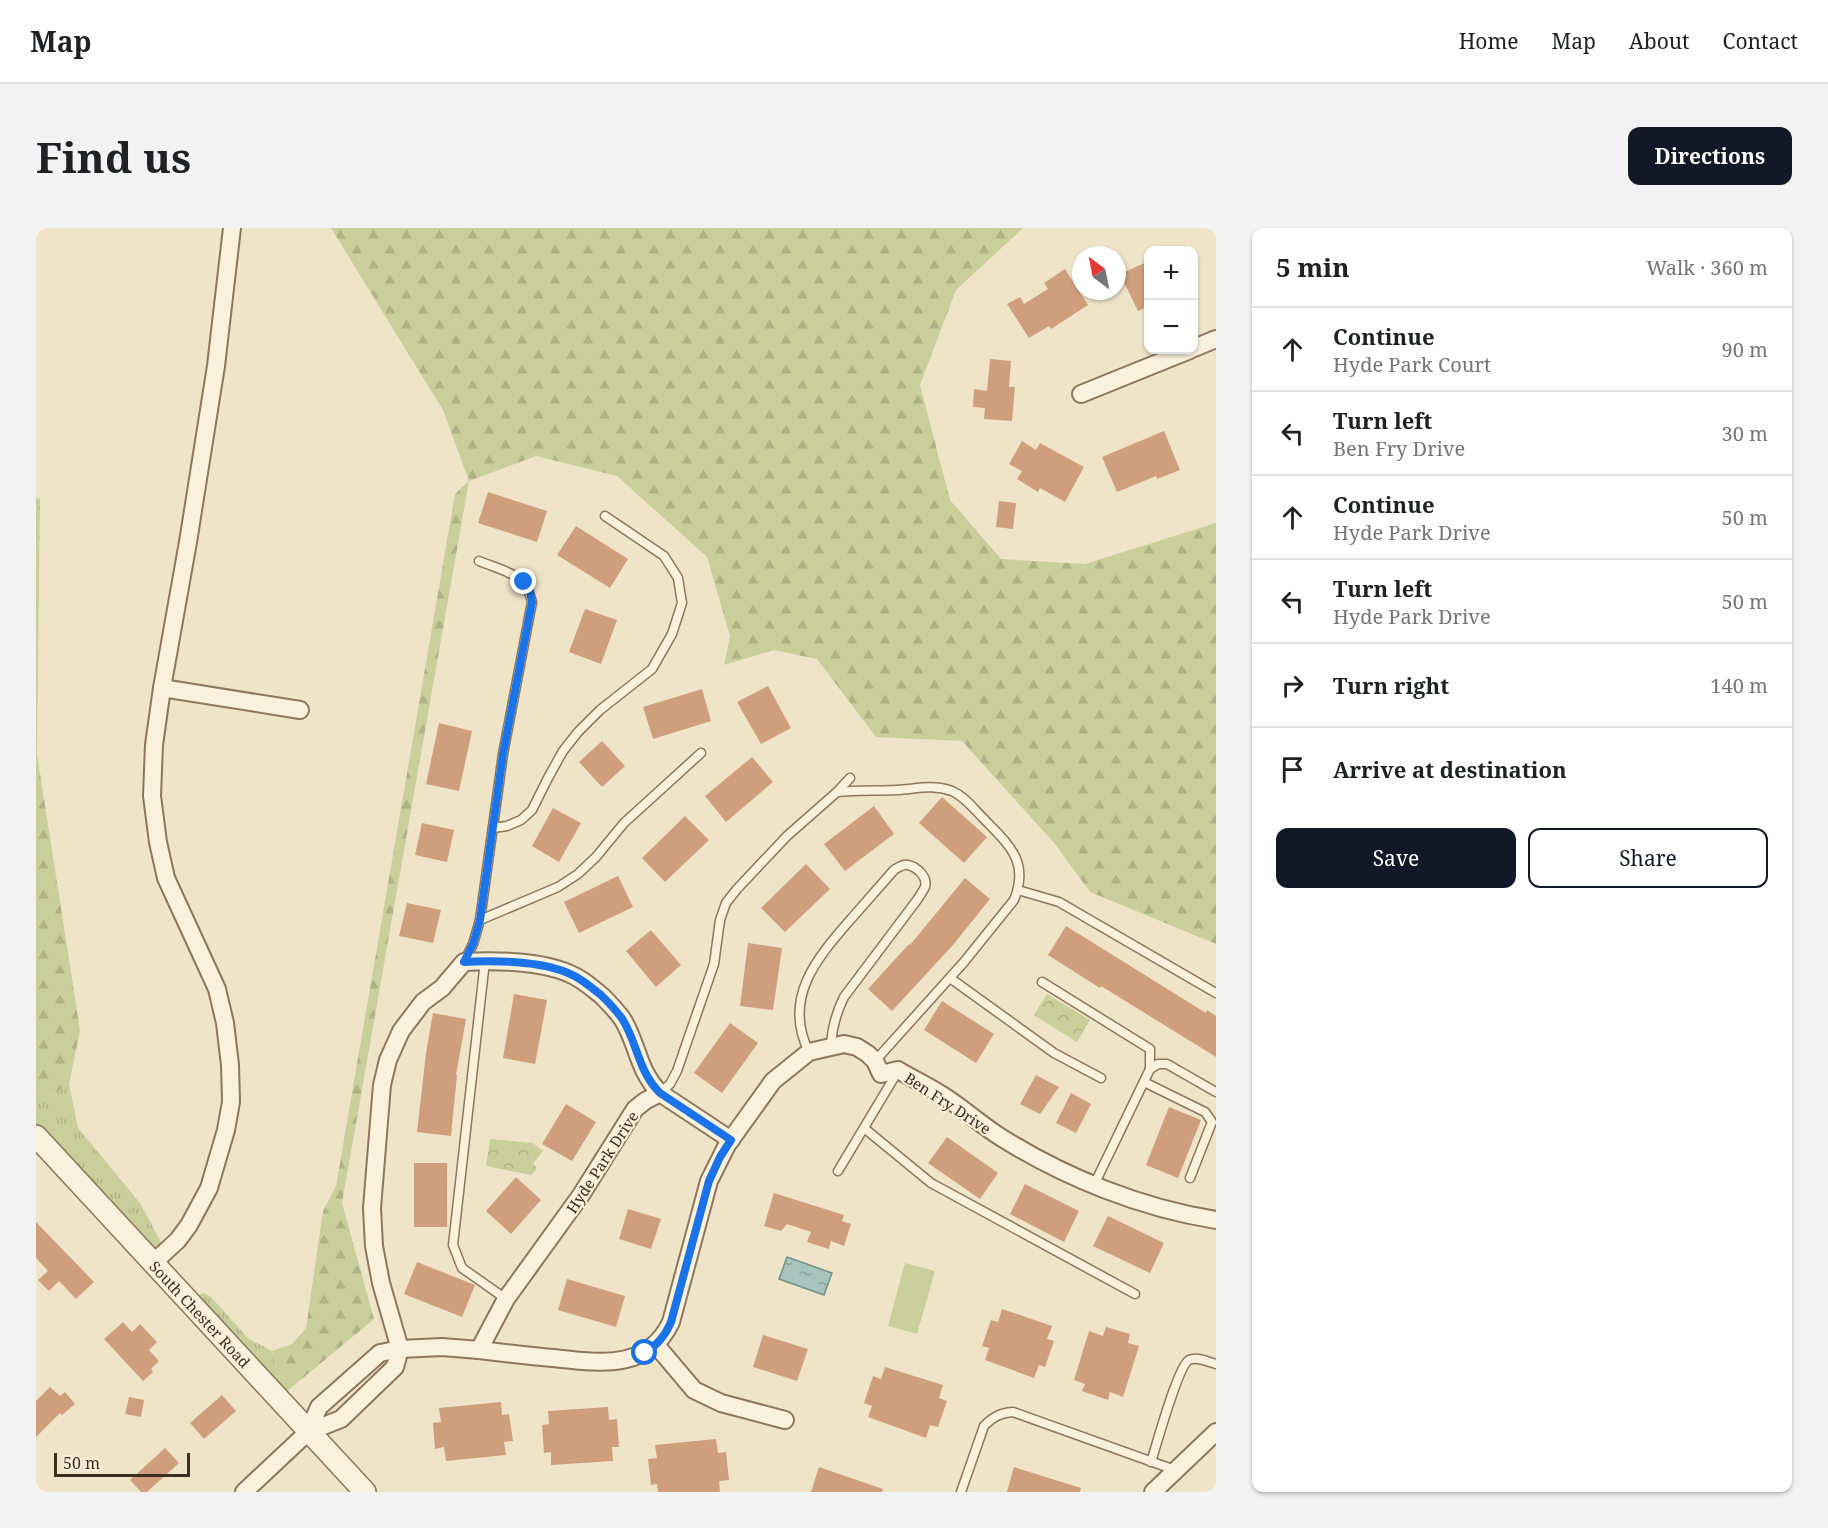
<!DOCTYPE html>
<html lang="en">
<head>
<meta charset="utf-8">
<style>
  body { margin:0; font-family:"Noto Serif",serif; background:#f2f2f2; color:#202124 }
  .controls { position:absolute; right:18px; top:18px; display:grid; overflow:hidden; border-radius:12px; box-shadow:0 2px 4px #0004 }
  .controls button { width:54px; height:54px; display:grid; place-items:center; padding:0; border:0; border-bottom:2px solid #e0e0e0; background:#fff; color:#202124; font:30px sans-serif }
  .compass { position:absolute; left:1036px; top:18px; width:54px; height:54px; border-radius:50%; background:#fff; box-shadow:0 2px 4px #0004; rotate:328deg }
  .scale { position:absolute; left:18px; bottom:15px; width:136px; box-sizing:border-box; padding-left:6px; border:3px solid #3d2e20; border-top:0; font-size:16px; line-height:21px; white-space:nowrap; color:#3d2e20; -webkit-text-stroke:4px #f7eed8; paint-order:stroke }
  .stop { position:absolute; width:18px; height:18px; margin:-14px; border:4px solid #1a73e8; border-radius:50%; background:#fff }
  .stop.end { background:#1a73e8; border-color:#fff; box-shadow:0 2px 6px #0008 }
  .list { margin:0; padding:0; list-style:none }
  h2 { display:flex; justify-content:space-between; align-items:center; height:78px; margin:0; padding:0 24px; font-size:26px }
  h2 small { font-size:20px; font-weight:400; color:#757577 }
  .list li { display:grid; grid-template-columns:39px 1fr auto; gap:18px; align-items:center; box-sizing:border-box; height:84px; padding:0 24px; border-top:2px solid #e0e0e0 }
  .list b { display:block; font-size:22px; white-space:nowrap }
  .list p { margin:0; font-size:20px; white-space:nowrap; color:#757577 }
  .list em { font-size:20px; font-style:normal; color:#757577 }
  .actions { display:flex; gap:12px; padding:18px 24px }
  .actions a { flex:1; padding:14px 0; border:2px solid #111827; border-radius:12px; text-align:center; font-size:21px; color:#111827 }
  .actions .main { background:#111827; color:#fff }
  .icon { flex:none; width:33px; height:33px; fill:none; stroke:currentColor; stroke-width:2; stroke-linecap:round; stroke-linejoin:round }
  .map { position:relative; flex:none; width:1180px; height:1264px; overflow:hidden; border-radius:12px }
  header { display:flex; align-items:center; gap:36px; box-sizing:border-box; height:84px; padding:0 30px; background:#fff; border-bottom:2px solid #e0e0e0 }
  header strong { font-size:28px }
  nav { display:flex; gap:33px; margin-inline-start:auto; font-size:21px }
  .intro { display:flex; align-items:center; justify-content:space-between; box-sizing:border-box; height:144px; padding:0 36px }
  h1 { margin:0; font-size:42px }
  .button { padding:15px 27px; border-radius:12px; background:#111827; color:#fff; font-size:21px; font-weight:700 }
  main { display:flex; gap:36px; padding:0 36px }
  aside { flex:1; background:#fff; border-radius:12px; box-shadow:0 2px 4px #0004 }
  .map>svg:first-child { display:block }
  .grass { fill:url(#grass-tufts) }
  .forest { fill:url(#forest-firs) }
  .park { fill:url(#park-crowns) }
  .pitch { fill:#c9cf9b }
  .water { fill:url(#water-ripples); stroke:#6f938a; stroke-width:1.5 }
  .building { fill:#cf9f7d }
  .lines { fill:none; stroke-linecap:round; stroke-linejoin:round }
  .service-casing { stroke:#8d765c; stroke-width:11 }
  .minor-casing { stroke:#8d765c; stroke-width:20 }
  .tertiary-casing { stroke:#8d765c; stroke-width:24 }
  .service { stroke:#faf1dc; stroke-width:8 }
  .minor { stroke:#faf1dc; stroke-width:16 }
  .tertiary { stroke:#faf1dc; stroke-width:21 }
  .route { stroke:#1a73e8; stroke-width:8 }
  .labels { text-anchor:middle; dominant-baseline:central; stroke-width:4.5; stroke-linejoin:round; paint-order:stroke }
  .street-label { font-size:15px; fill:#3d2e20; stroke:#f7eed8 }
</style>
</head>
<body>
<header>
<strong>Map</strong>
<nav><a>Home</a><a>Map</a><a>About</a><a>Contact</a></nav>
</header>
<div class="intro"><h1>Find us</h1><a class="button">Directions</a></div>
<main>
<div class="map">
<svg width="1180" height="1264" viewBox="0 0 1180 1264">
  <defs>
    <pattern id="grass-tufts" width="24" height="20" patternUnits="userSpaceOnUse" patternTransform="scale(1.5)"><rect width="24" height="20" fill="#c9cf9b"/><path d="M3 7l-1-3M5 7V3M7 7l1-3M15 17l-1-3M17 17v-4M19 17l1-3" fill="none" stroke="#aeb285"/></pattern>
    <pattern id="forest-firs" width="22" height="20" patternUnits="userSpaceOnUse" patternTransform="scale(1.5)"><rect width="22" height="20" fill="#c9cf9b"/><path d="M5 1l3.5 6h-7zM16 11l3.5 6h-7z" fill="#aeb285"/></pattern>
    <pattern id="park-crowns" width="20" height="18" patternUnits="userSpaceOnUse" patternTransform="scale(1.5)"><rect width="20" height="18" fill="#c9cf9b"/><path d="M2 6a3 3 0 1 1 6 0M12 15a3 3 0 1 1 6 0" fill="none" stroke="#aeb285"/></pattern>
    <pattern id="water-ripples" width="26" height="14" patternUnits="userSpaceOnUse" patternTransform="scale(1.5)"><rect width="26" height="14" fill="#a9c4bc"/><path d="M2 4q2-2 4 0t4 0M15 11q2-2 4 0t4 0" fill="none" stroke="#8ba098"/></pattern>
  </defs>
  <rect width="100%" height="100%" fill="#f0e4c8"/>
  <g class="grass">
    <polygon points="33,856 42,900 104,975 132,1027 129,1037 0,898 0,861 14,868"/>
    <path d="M167,1065L174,1068L213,1111L236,1123C239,1141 244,1148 261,1155L249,1165L161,1068Z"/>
  </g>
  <g class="forest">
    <path d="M295,0H987L920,62L884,157L914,272L965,331L1049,336L1180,295V716L1054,664L1019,616L926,513L840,509L781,431L738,422L688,437L694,408L671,329L581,248L500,228L433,253L306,975L338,1091L261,1155C244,1148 239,1141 236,1123L256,1116L270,1100L287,983L300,958L419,266L433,253L407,182Z"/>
    <polygon points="0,270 4,271 1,526 44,802 33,856 14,868 0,861"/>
  </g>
  <g class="park">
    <polygon points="1011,766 1054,792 1041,814 998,787"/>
    <polygon points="454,911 497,915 507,923 497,936 501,940 495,947 450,938"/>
  </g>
  <polygon class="pitch" points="869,1035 899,1043 881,1106 852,1098"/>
  <polygon class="water" points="751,1029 796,1045 788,1067 743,1051"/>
  <g class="building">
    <polygon points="1113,33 1113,78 1102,83 1084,46"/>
    <polygon points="1029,41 1052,77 1015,101 1013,98 993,110 971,76 984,69 988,76 1012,61 1008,55"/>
    <polygon points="954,131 975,133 973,159 979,159 976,193 948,191 949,180 937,179 938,161 951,163"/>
    <polygon points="1128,203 1144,242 1121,251 1120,248 1081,264 1066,229"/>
    <polygon points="986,213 1000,222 1004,215 1048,239 1029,274 1004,260 1002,264 981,251 986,243 973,236"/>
    <polygon points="452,264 511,283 501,314 442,295"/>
    <polygon points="963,273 980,275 977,301 960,299"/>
    <polygon points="540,298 592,331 574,360 521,327"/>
    <polygon points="549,381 581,392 565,436 533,424"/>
    <polygon points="732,458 755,500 725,516 701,474"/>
    <polygon points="666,461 675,493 617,511 607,479"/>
    <polygon points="403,495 436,503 423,563 390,556"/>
    <polygon points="566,513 589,538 566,559 543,534"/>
    <polygon points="716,529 737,554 690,594 669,568"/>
    <polygon points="906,569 951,609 928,635 883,595"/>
    <polygon points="838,578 858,606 809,643 788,616"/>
    <polygon points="517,580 545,595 523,634 496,618"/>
    <polygon points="649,588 673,612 629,654 606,630"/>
    <polygon points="386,595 418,602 411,634 379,627"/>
    <polygon points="770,636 794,661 749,704 725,680"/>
    <polygon points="582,648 597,679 543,705 528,674"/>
    <polygon points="929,650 954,671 917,717 856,783 832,761 873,716 874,717"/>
    <polygon points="371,675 405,682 397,715 363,708"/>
    <polygon points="1030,698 1170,785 1171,782 1180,788 1180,829 1065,758 1064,760 1012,727"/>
    <polygon points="615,702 645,737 620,759 590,723"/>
    <polygon points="712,715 746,720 737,782 704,778"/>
    <polygon points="478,766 511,772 499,836 467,830"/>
    <polygon points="906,773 958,806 940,835 888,802"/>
    <polygon points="397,785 430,791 420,847 421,847 415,908 381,904 390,825"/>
    <polygon points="694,795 722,815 686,865 658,845"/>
    <polygon points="1000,847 1023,859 1004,886 984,876"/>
    <polygon points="1035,865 1055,876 1040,905 1020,895"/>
    <polygon points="530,876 560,894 536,933 506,916"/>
    <polygon points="1133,879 1165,892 1142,950 1110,937"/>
    <polygon points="911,909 962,945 944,971 892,935"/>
    <rect x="378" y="935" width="33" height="64"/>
    <polygon points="480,949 505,972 475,1006 450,983"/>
    <polygon points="989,956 1043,983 1028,1014 974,986"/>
    <polygon points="738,965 808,987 806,993 815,996 808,1018 795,1013 793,1021 771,1014 775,1004 751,996 745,1003 728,998"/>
    <polygon points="592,981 625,991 615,1021 583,1011"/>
    <polygon points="1072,988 1128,1015 1114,1045 1057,1018"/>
    <polygon points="0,994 58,1054 40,1071 23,1053 13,1063 2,1052 12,1043 0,1030"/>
    <polygon points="381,1034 439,1057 426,1089 368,1066"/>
    <polygon points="531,1051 589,1068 580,1099 522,1082"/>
    <polygon points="966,1081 1016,1098 1011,1111 1018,1113 1009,1139 1003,1137 998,1150 949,1132 953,1120 946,1118 955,1092 962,1094"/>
    <polygon points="87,1094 96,1104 104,1096 121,1114 113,1122 123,1133 115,1141 117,1144 107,1153 68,1111"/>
    <polygon points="1070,1099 1094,1106 1092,1115 1103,1118 1087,1169 1074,1164 1072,1172 1046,1163 1049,1156 1038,1152 1053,1103 1067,1108"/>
    <polygon points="727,1107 772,1121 761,1153 717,1139"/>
    <polygon points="849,1139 907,1157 903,1170 911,1173 902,1199 894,1197 890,1210 832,1189 836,1178 828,1175 837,1148 845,1151"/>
    <polygon points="14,1159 24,1168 29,1164 39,1176 26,1187 24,1185 0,1209 0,1173"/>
    <polygon points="186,1167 200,1183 168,1211 154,1195"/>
    <polygon points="93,1169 108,1172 105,1189 89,1186"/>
    <polygon points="465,1174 466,1187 473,1186 477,1213 468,1214 470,1227 410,1233 408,1219 399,1221 397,1195 405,1194 403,1180"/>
    <polygon points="572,1179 573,1192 581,1191 583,1219 576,1219 577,1233 515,1237 515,1224 508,1225 506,1197 513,1196 512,1183"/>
    <polygon points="680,1211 682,1225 690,1224 693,1252 683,1253 684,1264 622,1264 621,1256 615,1257 612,1231 621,1230 619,1217"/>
    <polygon points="129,1220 143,1235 111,1264 105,1264 94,1252"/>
    <polygon points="783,1239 847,1261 846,1264 775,1264"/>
    <polygon points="978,1239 1045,1260 1044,1264 971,1264"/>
  </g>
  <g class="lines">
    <g class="service-casing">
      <g id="service">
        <path d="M801,564C822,562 841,563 861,562C880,561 896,556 916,563C928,568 937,580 947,590C972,616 994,633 978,672L928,734L839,833"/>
        <polyline points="457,600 471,598 485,592 496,582 512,550 527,523 542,504 564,482 616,441 636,406 646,375 642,350 628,328 569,288"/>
        <polyline points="982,662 1023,674 1180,765"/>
        <polyline points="444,692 522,659 542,646 560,629 588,595 665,525"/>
        <polyline points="449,733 417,1017 426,1040 470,1071"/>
        <path d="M428,734L437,716L444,692L467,526L496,374C490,345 467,343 443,333"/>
        <polyline points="914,750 1018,825 1065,850"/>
        <polyline points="1006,754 1114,821 1114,841"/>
        <path d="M773,824C746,770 781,730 815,691C829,675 844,658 858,642C863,639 867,636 872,637C881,639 892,649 889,659C887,663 883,669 881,672L808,769C800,785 796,800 795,818"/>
        <polyline points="1108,854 1169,884 1176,894 1154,950"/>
        <polyline points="624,865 634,856 641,843 678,736 684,692 690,675 701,661 751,608 801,564 814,550"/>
        <polyline points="828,900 895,955 1099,1066"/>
        <polyline points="802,943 862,843"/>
        <polyline points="1058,957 1114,841 1122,836 1131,836 1180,864"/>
        <path d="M1115,1234C1120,1219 1142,1138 1153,1132C1161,1128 1172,1134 1180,1136"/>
        <path d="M925,1264L948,1198C957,1189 964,1185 977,1184L1139,1242"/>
      </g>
    </g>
    <g class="minor-casing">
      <g id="minor">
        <polyline points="1158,120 1180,111"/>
        <polyline points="1045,166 1154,122"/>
        <polyline points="126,460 264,482"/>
        <polyline points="117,1035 142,1012 153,997 173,960 190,902 195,874 194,837 189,795 181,761 130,650 122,614 116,568 118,517 126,460 152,314 180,138 196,0"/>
        <polyline points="620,1117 658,1162 685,1175 749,1192"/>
        <path d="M443,1122C468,1125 493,1128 517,1130C563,1135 612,1143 635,1094L673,953L691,917L737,853L773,824L808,816L821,819L832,826L839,833L845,846L862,842C877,851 892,858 906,867C927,880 945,897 966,910C1030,950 1105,980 1180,992"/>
        <polyline points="272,1204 283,1179 344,1125 364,1121 406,1119 443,1122 470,1071 545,967 599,881 609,873 624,865"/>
        <path d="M208,1264L272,1204L305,1191L359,1139L364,1121L345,1055L338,1018L336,980L346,857L352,832L365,803L387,774L406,760L428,734C458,732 504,733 532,745C545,750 555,759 566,768C574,776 581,783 587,792C602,817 602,843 624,865L695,912"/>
        <polyline points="1117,1264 1180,1204"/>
      </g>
    </g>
    <g class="tertiary-casing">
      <polyline id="tertiary" points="0,908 329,1264"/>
    </g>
    <use href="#service" class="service"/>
    <use href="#minor" class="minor"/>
    <use href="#tertiary" class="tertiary"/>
  </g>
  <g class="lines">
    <path class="route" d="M488,354L494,364L496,374L467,526L444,692L437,716L428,734C458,732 504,733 532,745C545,750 555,759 566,768C574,776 581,783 587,792C602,817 602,843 624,865L695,912L684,929L673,953L635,1094C629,1108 622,1116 609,1125"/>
  </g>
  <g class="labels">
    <g class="street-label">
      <text transform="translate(912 875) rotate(33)">Ben Fry Drive</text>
      <text transform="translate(566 934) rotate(-57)">Hyde Park Drive</text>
      <text transform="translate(164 1086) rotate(47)">South Chester Road</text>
    </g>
  </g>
</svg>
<div class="controls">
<button>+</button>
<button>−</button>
</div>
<svg class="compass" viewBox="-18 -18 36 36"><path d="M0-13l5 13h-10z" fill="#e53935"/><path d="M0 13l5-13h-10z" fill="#757577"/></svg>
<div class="scale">50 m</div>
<div class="stop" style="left:609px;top:1125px"></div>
<div class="stop end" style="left:488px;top:354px"></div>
</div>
<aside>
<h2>5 min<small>Walk · 360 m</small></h2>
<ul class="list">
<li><svg class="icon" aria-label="ahead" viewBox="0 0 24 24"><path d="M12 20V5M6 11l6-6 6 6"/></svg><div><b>Continue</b><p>Hyde Park Court</p></div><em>90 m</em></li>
<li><svg class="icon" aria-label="left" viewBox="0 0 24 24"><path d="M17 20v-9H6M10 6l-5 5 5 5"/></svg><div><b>Turn left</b><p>Ben Fry Drive</p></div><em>30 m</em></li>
<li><svg class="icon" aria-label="ahead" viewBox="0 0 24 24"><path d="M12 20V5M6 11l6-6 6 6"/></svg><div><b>Continue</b><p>Hyde Park Drive</p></div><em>50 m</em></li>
<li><svg class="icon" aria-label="left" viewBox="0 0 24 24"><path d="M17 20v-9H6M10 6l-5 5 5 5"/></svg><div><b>Turn left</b><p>Hyde Park Drive</p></div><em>50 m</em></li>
<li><svg class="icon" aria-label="right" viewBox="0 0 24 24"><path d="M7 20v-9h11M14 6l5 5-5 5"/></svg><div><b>Turn right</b></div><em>140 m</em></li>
<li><svg class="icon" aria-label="arrive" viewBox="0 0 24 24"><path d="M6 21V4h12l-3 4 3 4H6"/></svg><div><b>Arrive at destination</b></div></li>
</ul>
<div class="actions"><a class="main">Save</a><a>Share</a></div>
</aside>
</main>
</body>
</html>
